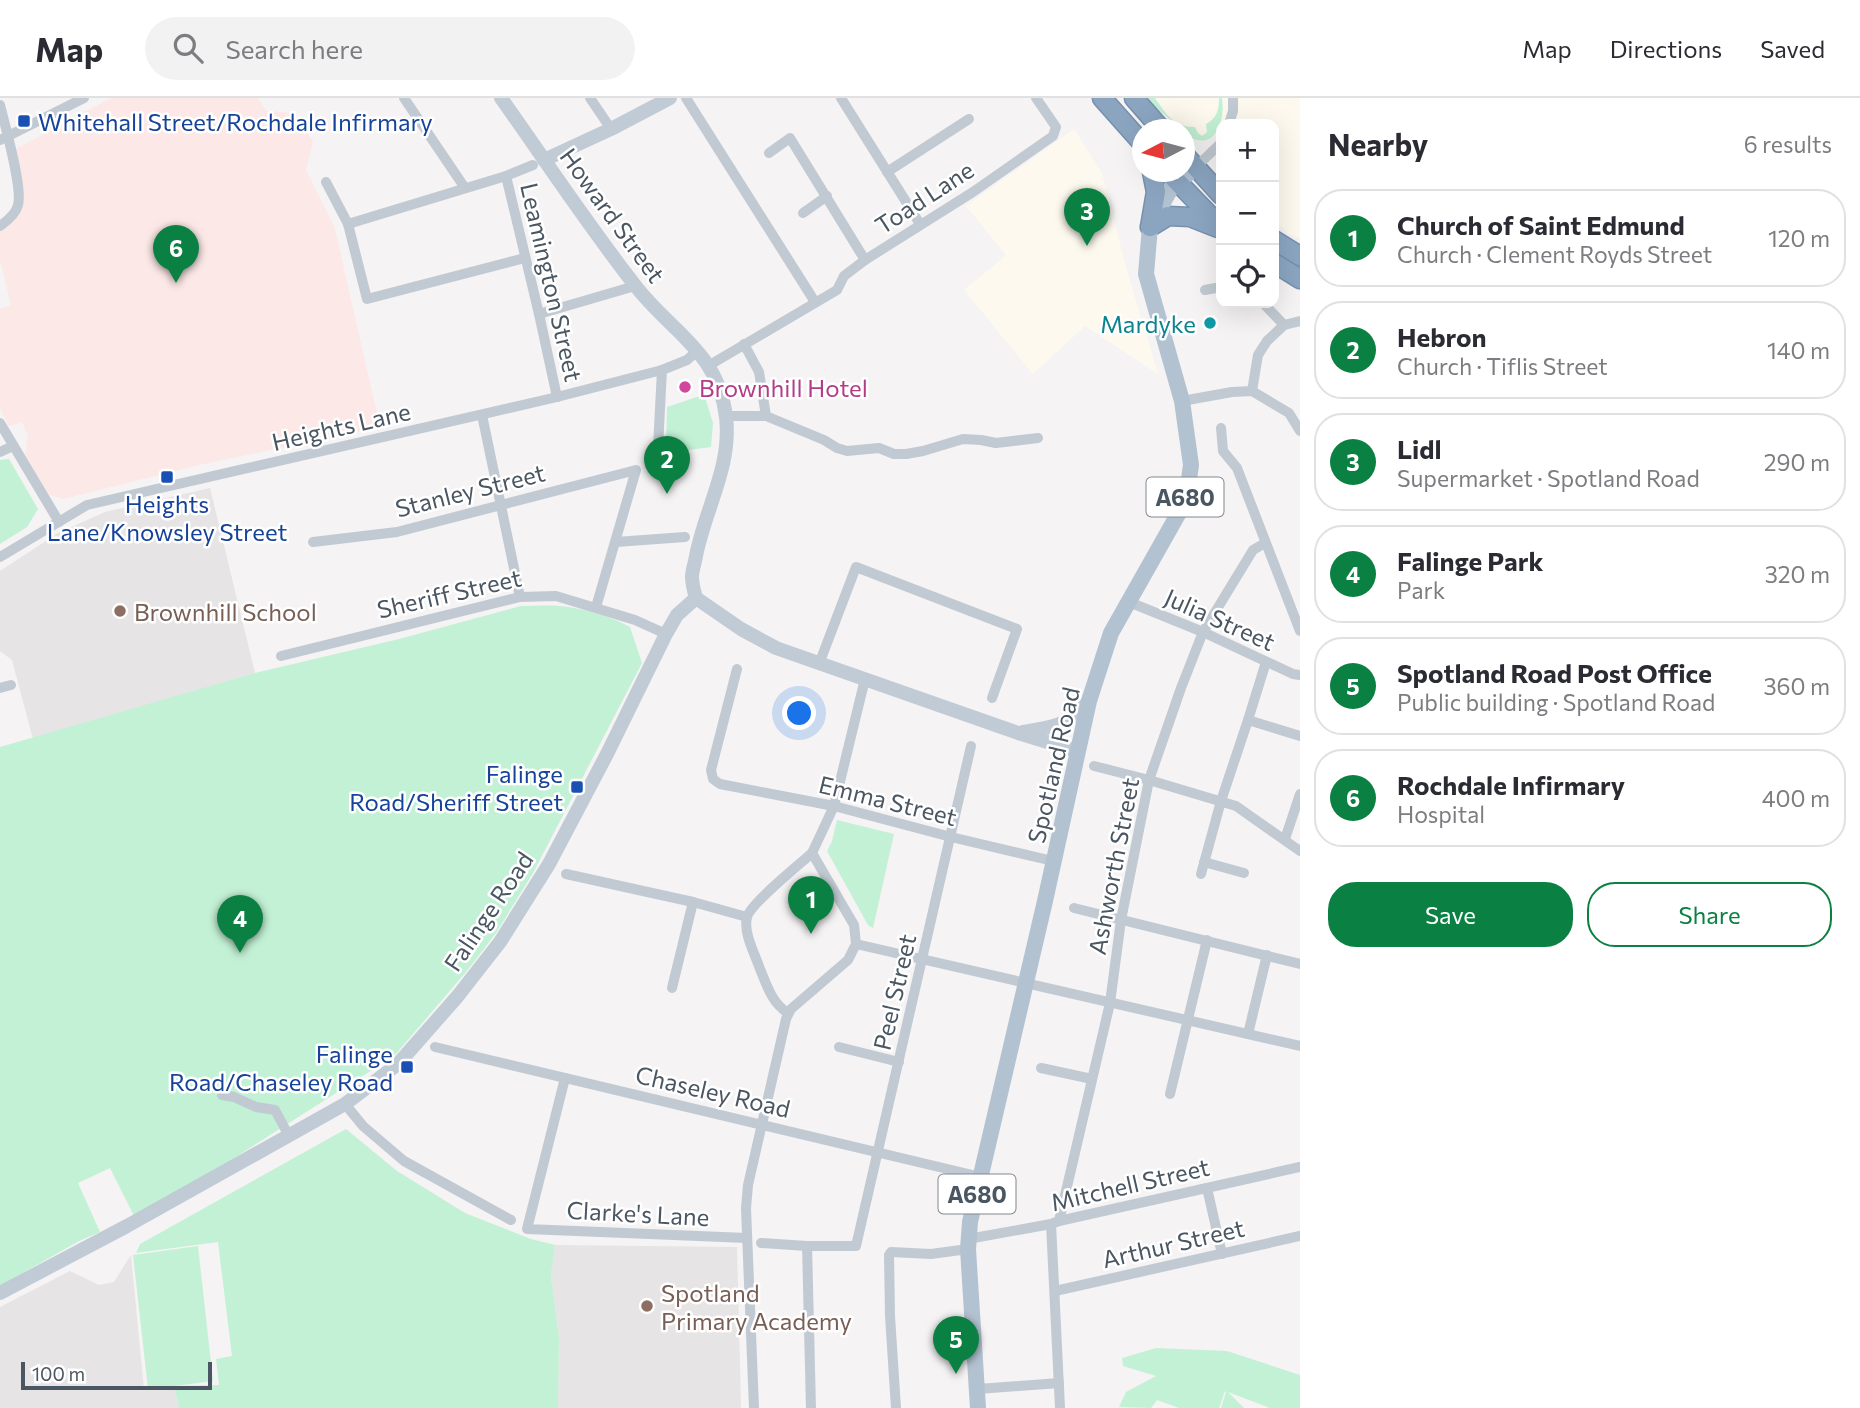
<!DOCTYPE html>
<html lang="en">
<head>
<meta charset="utf-8">
<style>
  body { margin:0; font-family:Commissioner,sans-serif; background:#f2f2f3; color:#2b2b33 }
  .controls { position:absolute; right:21px; top:21px; display:grid; overflow:hidden; border-radius:14px; box-shadow:0 7px 28px #0002 }
  .controls button { width:63px; height:63px; display:grid; place-items:center; padding:0; border:0; border-bottom:2px solid #e1e1e2; background:#fff; color:#2b2b33; font:35px sans-serif }
  .compass { position:absolute; left:1132px; top:21px; width:63px; height:63px; border-radius:50%; background:#fff; box-shadow:0 7px 28px #0002; rotate:264deg }
  .scale { position:absolute; left:21px; bottom:18px; width:191px; box-sizing:border-box; padding-left:7px; border:4px solid #4a5661; border-top:0; font-size:19px; line-height:24px; white-space:nowrap; color:#4a5661; -webkit-text-stroke:5px #fff; paint-order:stroke }
  .you { position:absolute; left:800px; top:616px; width:24px; height:24px; margin:-18px; border:5px solid #fff; border-radius:50%; background:#1a73e8; box-shadow:0 0 0 10px #1a73e833 }
  .badge { display:grid; place-items:center; width:46px; height:46px; border-radius:50%; background:#0b8043; color:#fff; font-size:23px; font-weight:700 }
  .pin { position:absolute; translate:-50% -58px; filter:drop-shadow(0 2px 4px #0008) }
  .pin::after { content:''; position:absolute; top:37px; width:24px; height:21px; background:inherit; clip-path:polygon(0 0,100% 0,50% 100%) }
  .list { margin:0; padding:0; list-style:none }
  h2 { display:flex; justify-content:space-between; align-items:center; height:91px; margin:0; padding:0 28px; font-size:30px }
  h2 small { font-size:23px; font-weight:400; color:#7c7c81 }
  .list li { display:grid; grid-template-columns:46px 1fr auto; gap:21px; align-items:center; box-sizing:border-box; height:98px; margin:0 14px 14px; padding:0 14px; border:2px solid #e1e1e2; border-radius:28px }
  .list b { display:block; font-size:26px; white-space:nowrap }
  .list p { margin:0; font-size:23px; white-space:nowrap; color:#7c7c81 }
  .list em { font-size:23px; font-style:normal; color:#7c7c81 }
  .actions { display:flex; gap:14px; padding:21px 28px }
  .actions a { flex:1; padding:16px 0; border:2px solid #0b8043; border-radius:28px; text-align:center; font-size:24px; color:#0b8043 }
  .actions .main { background:#0b8043; color:#fff }
  .icon { flex:none; width:38px; height:38px; fill:none; stroke:currentColor; stroke-width:2; stroke-linecap:round; stroke-linejoin:round }
  .map { position:relative; flex:none; width:1300px; height:1310px; overflow:hidden }
  header { display:flex; align-items:center; gap:42px; box-sizing:border-box; height:98px; padding:0 35px; background:#fff; border-bottom:2px solid #e1e1e2 }
  header strong { font-size:33px }
  nav { display:flex; gap:38px; margin-inline-start:auto; font-size:24px }
  .search { width:490px; height:63px; background:#f2f2f3; display:flex; align-items:center; gap:18px; box-sizing:border-box; padding:0 24px; border-radius:38px; color:#7c7c81; font-size:26px }
  main { display:flex }
  aside { flex:1; background:#fff }
  .map>svg:first-child { display:block }
  .commercial { fill:#fdf9ef }
  .education { fill:#e6e4e5 }
  .medical { fill:#fce8e6 }
  .green { fill:#c3f1d5 }
  .lines { fill:none; stroke-linecap:round; stroke-linejoin:round }
  .highway-casing { stroke:#7690ad; stroke-width:21 }
  .street { stroke:#c1cad2; stroke-width:10 }
  .secondary { stroke:#c1cbd6; stroke-width:14 }
  .primary { stroke:#b3c2d1; stroke-width:16 }
  .highway { stroke:#8ba5c1; stroke-width:18 }
  .transit-dot { fill:#1a4fb4; stroke:#fff; stroke-width:2.5 }
  .culture-dot { fill:#0f9aa8; stroke:#fff; stroke-width:2.5 }
  .hotel-dot { fill:#d1479c; stroke:#fff; stroke-width:2.5 }
  .education-dot { fill:#8d6e63; stroke:#fff; stroke-width:2.5 }
  .labels { text-anchor:middle; dominant-baseline:central; stroke-width:5; stroke-linejoin:round; paint-order:stroke }
  .shield { fill:#fff; stroke:#808990; stroke-width:2 }
  .shield-label { font-size:23px; font-weight:bold; fill:#4a5661 }
  .transit-label { font-size:24px; fill:#164399; stroke:#fff; text-anchor:end }
  .street-label { font-size:24px; fill:#4a5661; stroke:#fff }
  .culture-label { font-size:24px; fill:#0d838f; stroke:#fff; text-anchor:end }
  .hotel-label { font-size:24px; fill:#b23c85; stroke:#fff; text-anchor:start }
  .education-label { font-size:24px; fill:#785e54; stroke:#fff; text-anchor:start }
</style>
</head>
<body>
<header>
<strong>Map</strong>
<div class="search"><svg class="icon" aria-label="search" viewBox="0 0 24 24"><circle cx="10" cy="10" r="6"/><path d="M15 15l6 6"/></svg>Search here</div>
<nav><a>Map</a><a>Directions</a><a>Saved</a></nav>
</header>
<main>
<div class="map">
<svg width="1300" height="1310" viewBox="0 0 1300 1310">
  <rect width="100%" height="100%" fill="#f5f3f3"/>
  <g class="commercial">
    <polygon points="1155,0 1300,0 1300,140 1289,136 1274,122 1274,26 1221,26 1221,37 1187,37 1184,32 1182,31 1166,15"/>
    <polygon points="1074,31 1102,75 1126,169 1158,276 1085,228 1033,276 964,192 1006,157 966,108"/>
  </g>
  <g class="education">
    <polygon points="210,390 255,575 33,641 12,562 0,553 0,473 58,435 105,414"/>
    <polygon points="555,1147 737,1149 741,1310 558,1310 559,1239 551,1178"/>
    <polygon points="131,1157 144,1292 174,1289 179,1310 0,1310 0,1209 70,1173 99,1187 114,1184"/>
  </g>
  <polygon class="medical" points="111,0 258,0 266,13 292,15 313,43 306,72 335,131 380,329 199,367 63,401 47,396 25,356 28,338 22,324 9,328 0,311 0,211 11,207 0,162 0,132 19,114 8,55"/>
  <g class="green">
    <path d="M1144,0H1155C1167,17 1173,29 1195,29L1198,35L1202,38L1207,34L1206,26C1217,20 1219,12 1219,0H1222C1224,10 1222,30 1213,38C1204,47 1188,41 1184,32L1182,31Z"/>
    <polygon points="703,293 713,325 711,349 666,355 667,309 700,298"/>
    <polygon points="9,361 38,411 27,429 0,446 0,362"/>
    <path d="M521,508C533,508 547,507 560,508C582,510 610,518 630,529L642,565L533,775L496,835L466,874L394,958L195,1085L134,1118L110,1070L78,1085L100,1134L79,1143L0,1188V649L255,575L399,541Z"/>
    <polygon points="837,722 894,736 873,830 868,827 827,753 832,743"/>
    <polygon points="346,1031 397,1073 465,1115 531,1141 555,1147 551,1178 559,1239 558,1310 179,1310 174,1288 148,1291 133,1157 198,1148 213,1283 175,1288 219,1287 216,1261 232,1258 218,1144 136,1155 140,1146"/>
    <polygon points="1156,1250 1227,1253 1300,1277 1300,1310 1270,1310 1228,1294 1244,1310 1221,1310 1226,1294 1225,1293 1219,1310 1179,1310 1157,1302 1151,1310 1119,1309 1126,1294 1156,1278 1123,1268 1122,1260"/>
  </g>
  <g class="lines">
    <g class="highway-casing">
      <g id="highway">
        <polyline points="1102,0 1142,45"/>
        <polyline points="1134,0 1162,32"/>
        <polyline points="1184,56 1221,97"/>
        <polyline points="1168,74 1221,129"/>
        <polyline points="1150,129 1168,118 1190,119 1218,130"/>
        <polyline points="1150,129 1156,94 1152,74"/>
        <polyline points="1274,142 1300,158"/>
        <polyline points="1274,165 1300,181"/>
      </g>
    </g>
    <g class="street">
      <polyline points="404,0 465,90"/>
      <polyline points="590,0 611,31"/>
      <polyline points="686,0 815,204"/>
      <polyline points="841,0 920,126"/>
      <path d="M0,7C5,28 23,90 18,107C16,116 7,123 0,128"/>
      <polyline points="1229,26 1233,13 1233,0"/>
      <polyline points="0,42 84,0"/>
      <polyline points="769,55 790,40 865,162"/>
      <polyline points="1196,69 1221,45"/>
      <polyline points="887,74 969,21"/>
      <polyline points="506,78 539,216 557,299"/>
      <polyline points="326,84 348,126 367,201 525,160"/>
      <polyline points="803,115 827,98"/>
      <polyline points="348,126 506,78 533,67"/>
      <polyline points="1205,192 1221,189"/>
      <polyline points="1263,205 1284,227"/>
      <polyline points="539,216 635,188"/>
      <polyline points="744,246 759,274 766,318"/>
      <polyline points="708,268 837,192 844,178 865,162 973,94 1053,38 1056,29 1036,0"/>
      <polyline points="1252,293 1258,257 1267,243 1284,227 1300,223"/>
      <polyline points="1182,303 1232,294 1252,293 1289,315 1300,333"/>
      <polyline points="482,317 520,499"/>
      <polyline points="726,318 766,318 824,342 837,350 847,353 879,350 894,356 906,356 923,353 963,341 981,342 996,345 1038,340"/>
      <polyline points="0,325 59,424"/>
      <polyline points="1221,330 1223,353 1237,370 1300,533"/>
      <polyline points="658,349 662,272"/>
      <polyline points="0,354 13,348"/>
      <polyline points="313,444 397,434 636,372 596,509"/>
      <polyline points="616,444 685,439"/>
      <polyline points="0,459 87,407 557,299 662,272 687,262 698,252"/>
      <polyline points="1129,504 1203,534 1293,576 1300,577"/>
      <polyline points="281,558 520,499 556,498 635,522 666,536"/>
      <polyline points="819,566 856,469 1017,531 992,600"/>
      <polyline points="737,571 711,672 713,681 720,686 834,708 951,739 1053,763"/>
      <polyline points="0,590 11,587"/>
      <polyline points="1248,622 1300,638"/>
      <polyline points="1094,668 1149,682 1236,708 1300,753"/>
      <polyline points="1285,741 1300,696"/>
      <polyline points="812,755 834,708 865,581"/>
      <polyline points="1204,764 1244,775"/>
      <polyline points="566,776 693,804 747,819"/>
      <polyline points="1201,776 1221,703 1248,622 1266,564"/>
      <polyline points="1074,810 1300,866"/>
      <polyline points="856,846 1300,948"/>
      <polyline points="672,890 693,804"/>
      <polyline points="1248,936 1267,857"/>
      <polyline points="435,949 981,1079"/>
      <polyline points="839,949 899,964"/>
      <polyline points="1041,970 1092,981"/>
      <polyline points="565,980 527,1131 747,1140"/>
      <polyline points="1170,996 1207,842"/>
      <polyline points="222,997 234,999 256,1009 275,1012 289,1038"/>
      <polyline points="345,1006 363,1028 404,1063 511,1122"/>
      <polyline points="1207,1090 1222,1156"/>
      <polyline points="1059,1123 1110,905 1121,822 1149,682 1181,590 1203,534 1253,452 1265,445"/>
      <polyline points="1051,1126 1060,1310"/>
      <polyline points="968,1141 1051,1126 1059,1123 1300,1069"/>
      <polyline points="761,1145 807,1148 856,1148 971,648"/>
      <polyline points="807,1148 811,1310"/>
      <polyline points="1055,1193 1300,1138"/>
      <polyline points="978,1291 1059,1285"/>
      <path d="M754,1310L746,1110L748,1087L786,921L791,911L848,862L856,846L854,827L812,755C799,767 751,805 747,819C743,835 755,856 760,871C767,888 772,905 788,915"/>
      <polyline points="896,1310 890,1218 889,1157 891,1154 931,1156 968,1151"/>
    </g>
    <g class="secondary">
      <path d="M501,0C545,62 587,126 634,186C670,234 718,252 726,319C732,368 705,411 696,458C695,465 692,472 692,479C692,486 694,493 696,500"/>
      <polyline points="544,62 611,31 670,0"/>
      <polyline points="696,500 741,531 776,550 1018,635 1077,653"/>
      <path d="M1023,634C1057,628 1065,629 1089,603"/>
      <polyline points="0,1195 127,1128 345,1006 398,966 457,899 500,844 549,766 607,656 666,536 677,517 696,500"/>
    </g>
    <polyline class="primary" points="978,1310 968,1151 970,1124 1045,803 1089,603 1111,535 1181,411 1188,388 1191,367 1182,303 1146,176 1150,129 1171,90 1196,69"/>
    <use href="#highway" class="highway"/>
  </g>
  <g class="transit-dot">
    <rect x="17" y="16" width="14" height="14" rx="3.5"/>
    <rect x="160" y="372" width="14" height="14" rx="3.5"/>
    <rect x="570" y="682" width="14" height="14" rx="3.5"/>
    <rect x="400" y="962" width="14" height="14" rx="3.5"/>
  </g>
  <circle class="culture-dot" cx="1210" cy="225" r="7"/>
  <circle class="hotel-dot" cx="685" cy="289" r="7"/>
  <g class="education-dot">
    <circle cx="120" cy="513" r="7"/>
    <circle cx="647" cy="1208" r="7"/>
  </g>
  <g class="labels">
    <g class="shield">
      <rect x="1146.5" y="379.5" width="77" height="39" rx="5"/>
      <rect x="938.5" y="1076.5" width="77" height="39" rx="5"/>
    </g>
    <g class="shield-label">
      <text x="1185" y="399">A680</text>
      <text x="977" y="1096">A680</text>
    </g>
    <g class="transit-label">
      <text x="38" y="23" text-anchor="start">Whitehall Street/Rochdale Infirmary</text>
      <text x="167" y="405" text-anchor="middle">Heights<tspan x="167" dy="28">Lane/Knowsley Street</tspan></text>
      <text x="563" y="675">Falinge<tspan x="563" dy="28">Road/Sheriff Street</tspan></text>
      <text x="393" y="955">Falinge<tspan x="393" dy="28">Road/Chaseley Road</tspan></text>
    </g>
    <g class="street-label">
      <text transform="translate(924 99) rotate(-33)">Toad Lane</text>
      <text transform="translate(613 117) rotate(54)">Howard Street</text>
      <text transform="translate(552 184) rotate(77)">Leamington Street</text>
      <text transform="translate(341 328) rotate(-13)">Heights Lane</text>
      <text transform="translate(470 392) rotate(-14)">Stanley Street</text>
      <text transform="translate(449 495) rotate(-13)">Sheriff Street</text>
      <text transform="translate(1220 521) rotate(24)">Julia Street</text>
      <text transform="translate(1053 667) rotate(-77)">Spotland Road</text>
      <text transform="translate(888 702) rotate(14)">Emma Street</text>
      <text transform="translate(1113 768) rotate(-79)">Ashworth Street</text>
      <text transform="translate(488 813) rotate(-56)">Falinge Road</text>
      <text transform="translate(894 894) rotate(-77)">Peel Street</text>
      <text transform="translate(713 993) rotate(13)">Chaseley Road</text>
      <text transform="translate(1130 1086) rotate(-13)">Mitchell Street</text>
      <text transform="translate(638 1115) rotate(3)">Clarke's Lane</text>
      <text transform="translate(1173 1145) rotate(-13)">Arthur Street</text>
    </g>
    <g class="culture-label">
      <text x="1196" y="225">Mardyke</text>
    </g>
    <g class="hotel-label">
      <text x="699" y="289">Brownhill Hotel</text>
    </g>
    <g class="education-label">
      <text x="134" y="513">Brownhill School</text>
      <text x="661" y="1194">Spotland<tspan x="661" dy="28">Primary Academy</tspan></text>
    </g>
  </g>
</svg>
<div class="controls">
<button>+</button>
<button>−</button>
<button><svg class="icon" aria-label="locate" viewBox="0 0 24 24"><circle cx="12" cy="12" r="6"/><path d="M12 2v4M12 18v4M2 12h4M18 12h4"/></svg></button>
</div>
<svg class="compass" viewBox="-18 -18 36 36"><path d="M0-13l5 13h-10z" fill="#e53935"/><path d="M0 13l5-13h-10z" fill="#7c7c81"/></svg>
<div class="scale">100 m</div>
<div class="you"></div>
<div class="pin badge" style="left:811px;top:836px">1</div>
<div class="pin badge" style="left:667px;top:396px">2</div>
<div class="pin badge" style="left:1087px;top:148px">3</div>
<div class="pin badge" style="left:240px;top:855px">4</div>
<div class="pin badge" style="left:956px;top:1276px">5</div>
<div class="pin badge" style="left:176px;top:185px">6</div>
</div>
<aside>
<h2>Nearby<small>6 results</small></h2>
<ul class="list">
<li><span class="badge">1</span><div><b>Church of Saint Edmund</b><p>Church · Clement Royds Street</p></div><em>120 m</em></li>
<li><span class="badge">2</span><div><b>Hebron</b><p>Church · Tiflis Street</p></div><em>140 m</em></li>
<li><span class="badge">3</span><div><b>Lidl</b><p>Supermarket · Spotland Road</p></div><em>290 m</em></li>
<li><span class="badge">4</span><div><b>Falinge Park</b><p>Park</p></div><em>320 m</em></li>
<li><span class="badge">5</span><div><b>Spotland Road Post Office</b><p>Public building · Spotland Road</p></div><em>360 m</em></li>
<li><span class="badge">6</span><div><b>Rochdale Infirmary</b><p>Hospital</p></div><em>400 m</em></li>
</ul>
<div class="actions"><a class="main">Save</a><a>Share</a></div>
</aside>
</main>
</body>
</html>
